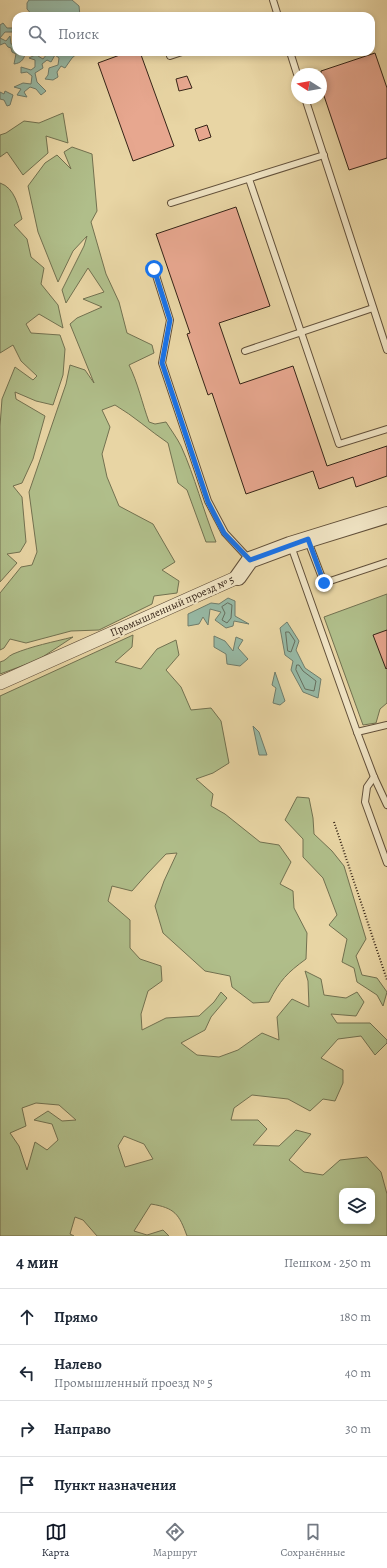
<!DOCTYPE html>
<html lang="ru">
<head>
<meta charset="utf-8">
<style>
  body { margin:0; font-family:Alegreya,serif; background:#f6f6f7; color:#1f2937 }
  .controls { position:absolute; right:12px; bottom:12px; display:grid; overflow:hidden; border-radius:8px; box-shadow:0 2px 6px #0003 }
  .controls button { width:36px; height:36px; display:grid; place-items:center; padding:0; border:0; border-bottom:1px solid #e0e1e3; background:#fff; color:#1f2937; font:20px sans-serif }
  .compass { position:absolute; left:291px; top:68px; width:36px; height:36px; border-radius:50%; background:#fff; box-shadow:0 2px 6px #0003; rotate:281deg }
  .stop { position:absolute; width:12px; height:12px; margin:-9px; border:3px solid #1a73e8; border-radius:50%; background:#fff }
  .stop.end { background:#1a73e8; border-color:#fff; box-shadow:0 1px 4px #0008 }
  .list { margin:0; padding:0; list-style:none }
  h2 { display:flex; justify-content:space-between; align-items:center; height:52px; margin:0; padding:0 16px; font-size:17px }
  h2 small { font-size:13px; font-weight:400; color:#747a83 }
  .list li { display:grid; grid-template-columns:26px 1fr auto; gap:12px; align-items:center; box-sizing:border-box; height:56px; padding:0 16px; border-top:1px solid #e0e1e3 }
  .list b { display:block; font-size:15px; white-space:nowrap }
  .list p { margin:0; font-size:13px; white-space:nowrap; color:#747a83 }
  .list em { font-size:13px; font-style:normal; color:#747a83 }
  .icon { flex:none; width:22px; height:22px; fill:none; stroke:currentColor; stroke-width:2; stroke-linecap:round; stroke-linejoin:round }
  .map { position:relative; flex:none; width:387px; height:1236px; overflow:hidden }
  .search { position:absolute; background:#fff; box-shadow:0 2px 6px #0003; left:12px; right:12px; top:12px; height:44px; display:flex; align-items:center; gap:10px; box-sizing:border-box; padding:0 14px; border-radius:12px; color:#747a83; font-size:15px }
  .sheet { height:276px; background:#fff }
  nav { display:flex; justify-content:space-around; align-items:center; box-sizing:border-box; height:56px; border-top:1px solid #e0e1e3; background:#fff; font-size:11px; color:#747a83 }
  nav a { display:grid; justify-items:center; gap:2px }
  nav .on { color:#111827 }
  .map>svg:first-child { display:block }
  .green { fill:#b0be8a; stroke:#727150; fill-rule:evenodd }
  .water { fill:#97b9a5; stroke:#707d6c }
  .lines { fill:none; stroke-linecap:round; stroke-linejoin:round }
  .shore { stroke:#666e5e; stroke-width:1 }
  .building { fill:#e7a78f; stroke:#352417 }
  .service-casing { stroke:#62503a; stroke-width:8 }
  .minor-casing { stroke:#62503a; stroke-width:14 }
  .tertiary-casing { stroke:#62503a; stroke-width:18 }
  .path { stroke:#352417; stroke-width:2; stroke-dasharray:1 2; stroke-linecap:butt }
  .service { stroke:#f0e4c4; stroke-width:6 }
  .minor { stroke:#f0e4c4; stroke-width:13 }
  .tertiary { stroke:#f0e4c4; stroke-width:16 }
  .route { stroke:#1a73e8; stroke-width:5 }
  .labels { text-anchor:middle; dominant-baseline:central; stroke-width:4; stroke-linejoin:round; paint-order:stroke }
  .street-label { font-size:11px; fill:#352417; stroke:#f0e4c4 }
</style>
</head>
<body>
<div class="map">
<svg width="387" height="1236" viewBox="0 0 387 1236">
  <rect width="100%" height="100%" fill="#e8d5a4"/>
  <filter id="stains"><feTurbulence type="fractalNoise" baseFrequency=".005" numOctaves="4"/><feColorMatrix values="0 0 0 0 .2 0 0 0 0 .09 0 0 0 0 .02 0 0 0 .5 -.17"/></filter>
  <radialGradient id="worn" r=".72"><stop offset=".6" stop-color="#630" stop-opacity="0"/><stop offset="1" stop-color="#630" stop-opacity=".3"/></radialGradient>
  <g class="green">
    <polygon points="63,113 68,143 46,136 48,153 23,175 7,152 0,157 0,135 6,133 24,121 39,123"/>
    <path d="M72,147L92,154L97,211L91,222L106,274L119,302L127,333L152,345L154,353L129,365C138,383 142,403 149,422L155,424L166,422C171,430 177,438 181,446C195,477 203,510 216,542H206L187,490L178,483L168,443C150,431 134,416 115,405L102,410L110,427L102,454L107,477L119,506L153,524L175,562L162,570L179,581L177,593L154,596L152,604L99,630L71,631L26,643L10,639L4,648L0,650V593L21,567L32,565L37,552L29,492L66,384L70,365L85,370L94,383L70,324L77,318L102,307L83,299L104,292L88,268L66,303L62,290L84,246L87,236L73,251L58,282L38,232L28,186L45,163L57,155L71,169L64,152Z"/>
    <path d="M0,183C15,188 18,206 22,219L14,225L27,239L31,257L44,268L41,284L58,305L63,328L39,314L26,324L31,333L60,335L65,349L63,375L53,405L36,401L15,392L16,399L45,416L33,459L22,483L13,486L22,497L26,542L20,552L7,554L17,563L0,582V426L2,399L15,367L33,380L37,376L21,361L13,345L0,353Z"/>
    <polygon points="387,594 387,703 380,709 376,723 363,725 324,617"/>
    <path d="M133,635L132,647L115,662L141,669L157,649L176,640L179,655L166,670L181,687L191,710L211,708L221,721L229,763L213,773L196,779L213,794L211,806L225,814L260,842L279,845L291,862L280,884L293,891L294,908L307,933L306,959C287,973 280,980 269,1002L253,1003L232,987L230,976L205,971L163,933L155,906L164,881L177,853L166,854L147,874L132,891L112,886L108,901L130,920V948L140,959L161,966L162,981L148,991L141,1014L142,1030L166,1018L199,1016L214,1002L221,992L227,998L211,1017L205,1030L181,1043L197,1055L219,1057L238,1050L262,1033L279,1040L277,1017L292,999L309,1007L308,981L305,971L321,979L324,995L346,998L357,992L364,1002L356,1016L331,1014L337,1023H370L387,1040V1043L375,1055L361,1036L338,1039L321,1058L343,1070V1083L335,1101L323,1099L310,1111L288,1099L252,1095L234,1108L231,1120H258L267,1129L253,1145L279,1146L296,1130L311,1134L289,1160L304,1172L323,1175L340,1160L367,1157L381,1172L387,1194V1236H187C179,1214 175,1208 151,1204L134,1231L147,1235L163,1230L169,1236H97L83,1220L75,1217L70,1234L74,1236H0V696ZM36,1103L59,1105L76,1120L62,1121L48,1111L34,1120L52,1124L58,1140L47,1150L35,1142L27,1170L19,1146L10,1133L26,1126L22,1108ZM124,1136L144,1144L153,1159L125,1167L118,1146ZM342,1191H372V1221H342Z"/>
    <path d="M73,637L38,660L0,674V662C6,661 8,656 13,654C32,646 53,642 73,637Z"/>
    <polygon points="297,797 309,798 313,818 314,834 332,851 344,866 366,939 356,956 362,975 377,978 387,992 383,1006 377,995 357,982 354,968 342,962 347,939 329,925 337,915 323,878 303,857 303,839 285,820"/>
  </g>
  <g class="water">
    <polygon points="29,0 72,0 79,6 80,16 33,16 27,9 27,3"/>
    <path d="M3,23L7,28H16L14,32H5L0,38L6,41L10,36L11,44L16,45V52H24L25,55C23,60 21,63 14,64L16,54L12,52L11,48L8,47L5,43L0,45V25Z"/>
    <polygon points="35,52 39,52 38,56 43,59 47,54 46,52 79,52 72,58 65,68 61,66 57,72 58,77 53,80 45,79 48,75 49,68 58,65 59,58 55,55 51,62 47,60 42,64 43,68 35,73 37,82 46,91 41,95 36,89 30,87 24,92 27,97 17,95 21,89 14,87 23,83 31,84 32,76 27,72 21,73 21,67 31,70 35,67 35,60 29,58 35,55"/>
    <polygon points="5,91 13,95 10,105 7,106 4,100 0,99 0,92 4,94"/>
    <polygon points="228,598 235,601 235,616 249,624 234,621 233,626 226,628 215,620 221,612 210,609 208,625 203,617 199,624 188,626 188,614 211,603 219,604"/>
    <polygon points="287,622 299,641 296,650 305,668 321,679 318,698 303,692 291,670 293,661 285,655 280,628"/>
    <polygon points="214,636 225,641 233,651 236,637 243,640 238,648 248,659 240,666 227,664 226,654 214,647"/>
    <polygon points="275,672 285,701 280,705 273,703 276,688 272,685"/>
    <polygon points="253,726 259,732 267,755 259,755"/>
  </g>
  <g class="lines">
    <g class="shore">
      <polygon points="228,603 232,605 231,618 227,623 222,620 225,613 222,607"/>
      <polygon points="286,632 289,632 295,641 291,652 288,651"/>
      <polygon points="297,665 299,665 303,671 316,681 314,691 305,689 296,670"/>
    </g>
  </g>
  <g class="building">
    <polygon points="128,52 140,52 174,146 133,161 98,63"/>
    <polygon points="375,53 387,88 387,158 349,170 321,87 321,71"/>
    <polygon points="187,76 192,88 179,91 176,79"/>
    <polygon points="207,125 211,137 199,141 195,129"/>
    <polygon points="236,207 270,306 219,323 240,384 293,366 327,466 387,446 387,476 356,487 353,477 319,489 313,471 246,494 212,393 208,395 187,334 190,333 156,234"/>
    <polygon points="387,630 387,668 386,669 373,635"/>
  </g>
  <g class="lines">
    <g class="service-casing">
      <g id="service">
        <polyline points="273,0 278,16"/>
        <polyline points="290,52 297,74"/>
        <polyline points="170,56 182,52"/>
        <polyline points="305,98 387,350"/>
        <polyline points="249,179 339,444 387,429"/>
        <polyline points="171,203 324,155"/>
        <polyline points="154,269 170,320 162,363 208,501 225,533 250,560"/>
        <polyline points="245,351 373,308"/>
        <polyline points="308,541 324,583 387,562"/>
        <polyline points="291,546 357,732 374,777 387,805"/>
        <polyline points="357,732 387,725"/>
        <polyline points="374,777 367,787 365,802 387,863"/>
      </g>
    </g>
    <g class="minor-casing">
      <polyline id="minor" points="0,683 238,577"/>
    </g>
    <g class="tertiary-casing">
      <polyline id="tertiary" points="238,577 250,560 290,545 387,515"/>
    </g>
    <polyline class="path" points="334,822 387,980"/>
    <use href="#service" class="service"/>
    <use href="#minor" class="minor"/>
    <use href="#tertiary" class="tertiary"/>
  </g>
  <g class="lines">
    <polyline class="route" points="154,269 170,320 162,363 208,502 224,533 250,560 308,539 324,583"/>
  </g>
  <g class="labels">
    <g class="street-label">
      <text transform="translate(172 606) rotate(-24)">Промышленный проезд № 5</text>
    </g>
  </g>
  <rect width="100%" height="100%" filter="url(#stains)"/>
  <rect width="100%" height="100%" fill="url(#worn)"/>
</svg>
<div class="controls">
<button><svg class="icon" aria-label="layers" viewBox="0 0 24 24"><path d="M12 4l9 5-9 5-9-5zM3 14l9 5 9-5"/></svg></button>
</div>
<svg class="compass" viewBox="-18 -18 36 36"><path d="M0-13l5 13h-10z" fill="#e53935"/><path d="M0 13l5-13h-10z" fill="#747a83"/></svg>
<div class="stop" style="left:154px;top:269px"></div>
<div class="stop end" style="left:324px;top:583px"></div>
<div class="search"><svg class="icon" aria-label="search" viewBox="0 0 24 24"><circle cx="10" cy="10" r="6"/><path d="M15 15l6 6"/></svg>Поиск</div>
</div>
<section class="sheet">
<h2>4 мин<small>Пешком · 250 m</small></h2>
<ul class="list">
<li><svg class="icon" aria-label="ahead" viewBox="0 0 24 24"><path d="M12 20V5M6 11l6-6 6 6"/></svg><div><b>Прямо</b></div><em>180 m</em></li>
<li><svg class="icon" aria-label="left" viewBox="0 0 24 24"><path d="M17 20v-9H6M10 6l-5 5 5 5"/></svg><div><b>Налево</b><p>Промышленный проезд № 5</p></div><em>40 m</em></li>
<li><svg class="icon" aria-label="right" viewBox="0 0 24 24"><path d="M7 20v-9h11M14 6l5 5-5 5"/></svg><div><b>Направо</b></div><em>30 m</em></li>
<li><svg class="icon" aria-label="arrive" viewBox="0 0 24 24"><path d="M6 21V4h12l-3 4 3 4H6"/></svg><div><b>Пункт назначения</b></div></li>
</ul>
</section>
<nav>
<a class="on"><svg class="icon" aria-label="map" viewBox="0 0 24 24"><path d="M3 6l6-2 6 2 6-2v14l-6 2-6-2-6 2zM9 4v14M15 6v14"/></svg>Карта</a>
<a><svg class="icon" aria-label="directions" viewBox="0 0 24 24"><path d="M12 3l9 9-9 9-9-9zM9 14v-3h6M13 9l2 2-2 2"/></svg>Маршрут</a>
<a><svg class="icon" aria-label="saved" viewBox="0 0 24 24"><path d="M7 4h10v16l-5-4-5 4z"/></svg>Сохранённые</a>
</nav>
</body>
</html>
